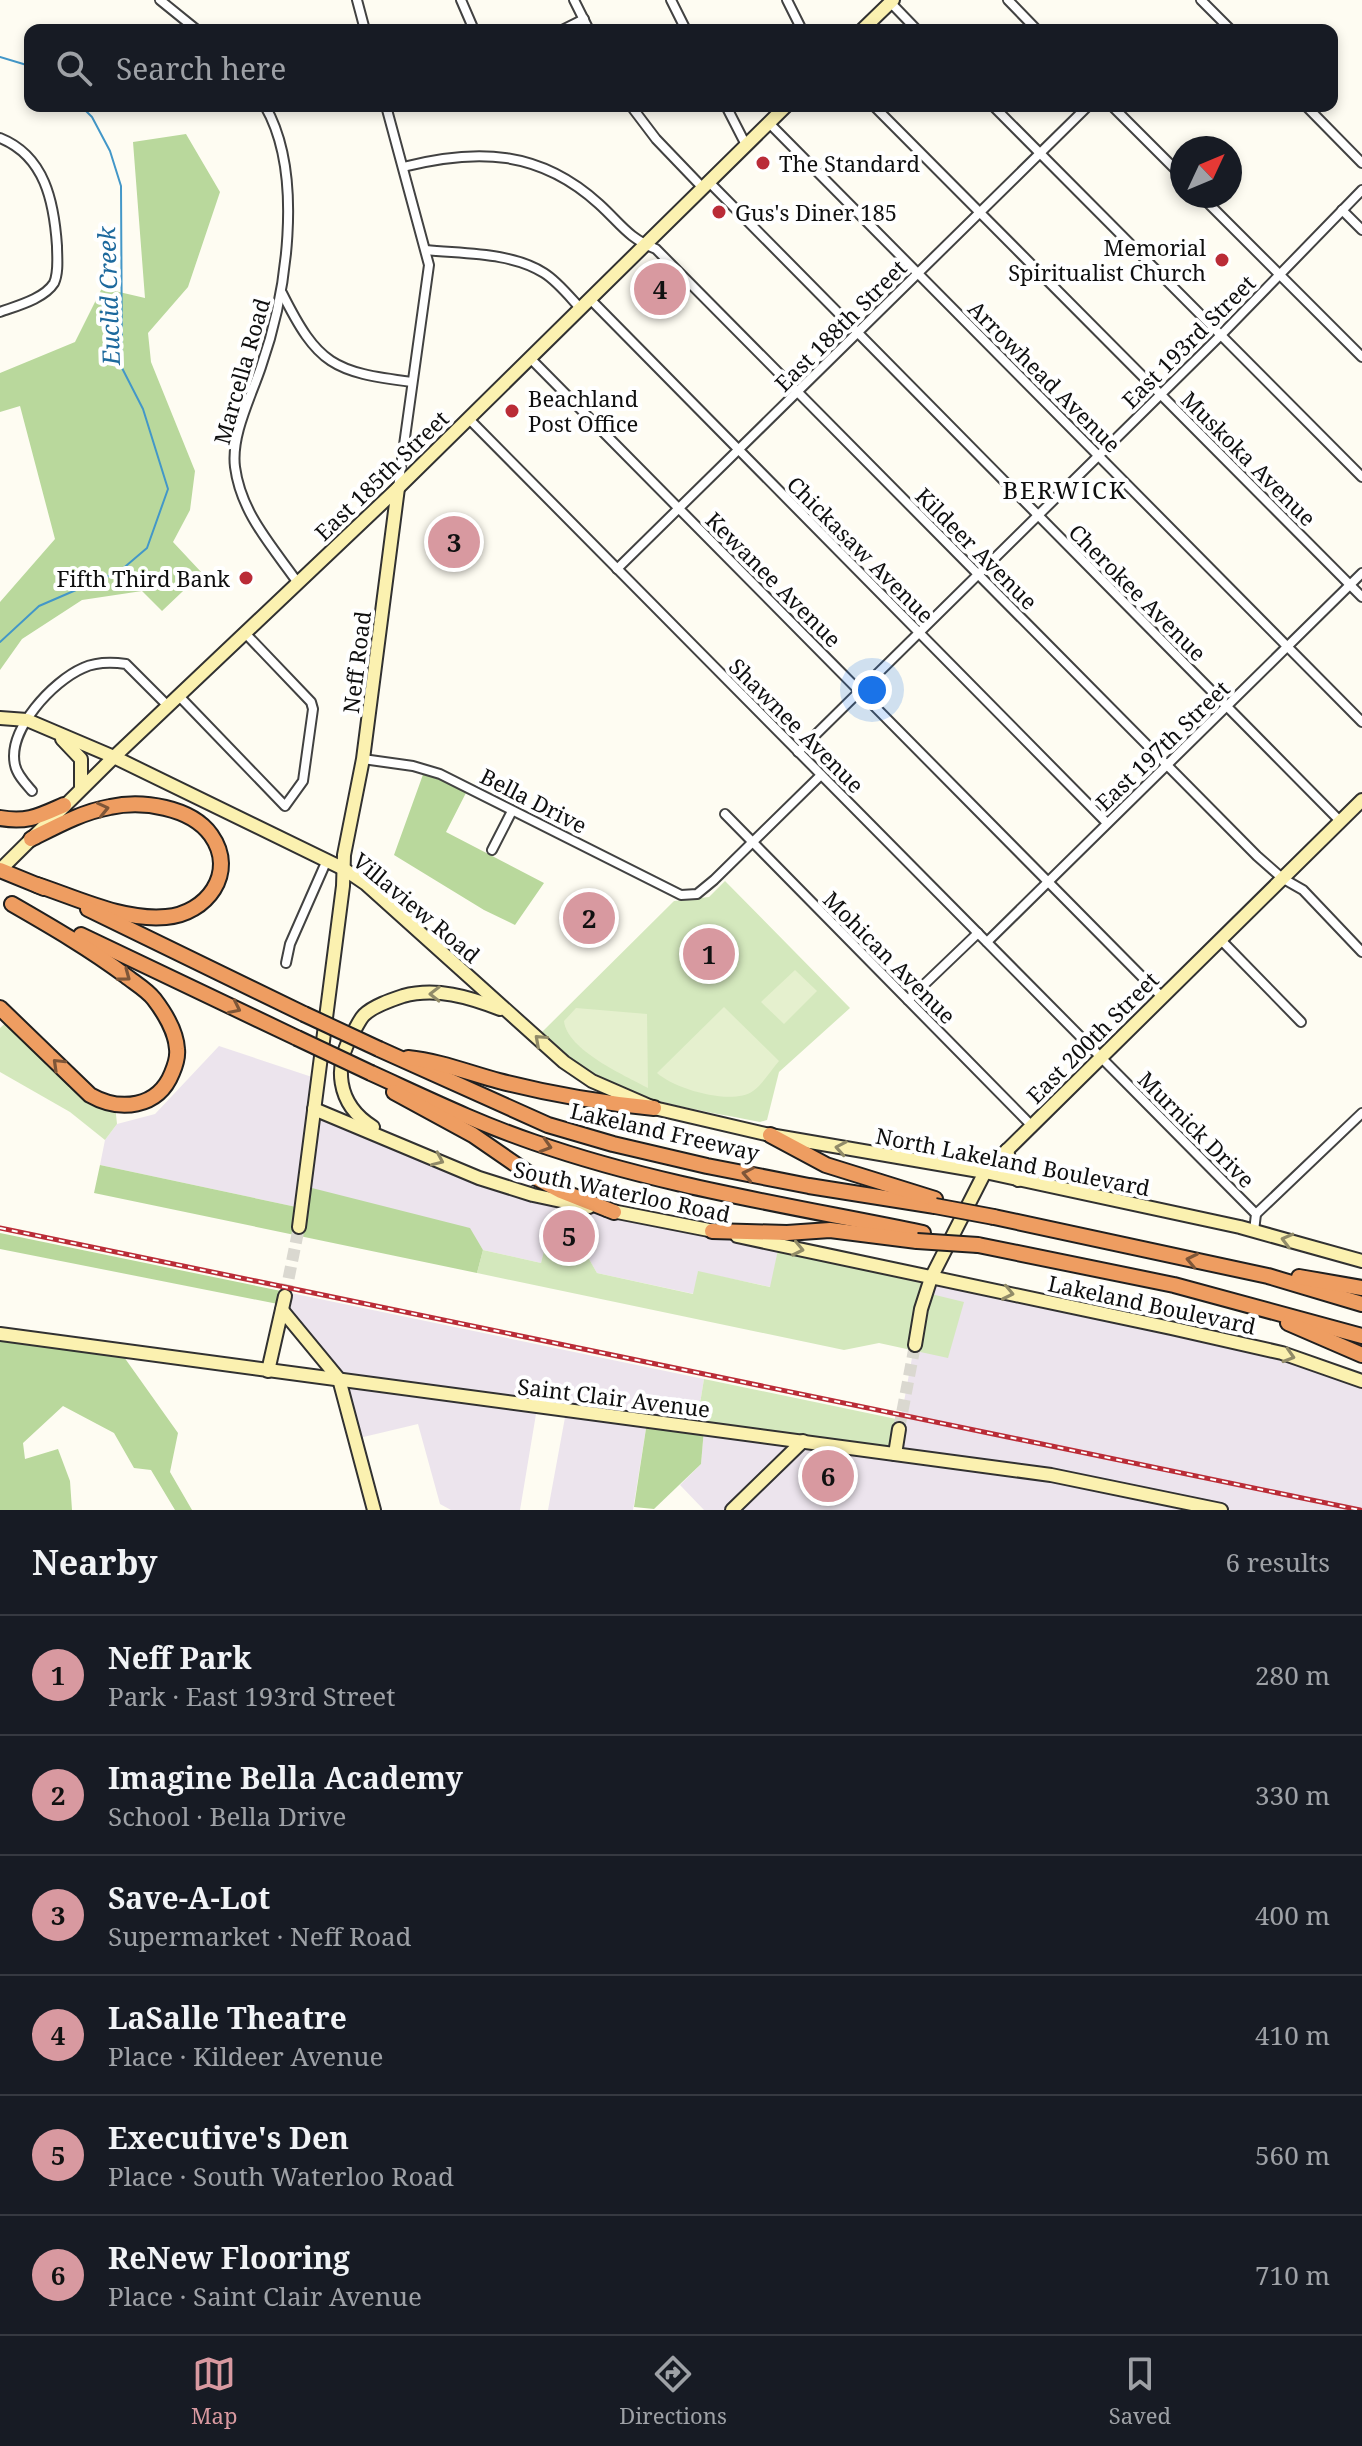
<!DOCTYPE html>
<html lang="en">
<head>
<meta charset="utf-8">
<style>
  body { margin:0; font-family:"Noto Serif",serif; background:#242831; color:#f1f3f6 }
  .compass { position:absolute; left:1170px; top:136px; width:72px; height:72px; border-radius:50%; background:#171b24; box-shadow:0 4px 12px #0003; rotate:46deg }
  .you { position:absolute; left:872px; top:690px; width:28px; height:28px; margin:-20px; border:6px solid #fff; border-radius:50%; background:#1a73e8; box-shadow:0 0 0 12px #1a73e833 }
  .badge { display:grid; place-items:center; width:52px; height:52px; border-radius:50%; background:#d899a0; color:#111; font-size:26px; font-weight:700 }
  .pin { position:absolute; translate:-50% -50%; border:4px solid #fff; box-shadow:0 2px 8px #0006 }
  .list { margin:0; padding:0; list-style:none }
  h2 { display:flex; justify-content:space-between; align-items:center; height:104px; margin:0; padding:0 32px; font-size:34px }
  h2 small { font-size:26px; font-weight:400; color:#9ea1a6 }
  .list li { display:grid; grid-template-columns:52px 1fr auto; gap:24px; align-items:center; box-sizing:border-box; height:120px; padding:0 32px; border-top:2px solid #363941 }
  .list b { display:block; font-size:30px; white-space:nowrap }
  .list p { margin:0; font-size:26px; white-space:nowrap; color:#9ea1a6 }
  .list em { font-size:26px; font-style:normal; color:#9ea1a6 }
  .icon { flex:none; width:44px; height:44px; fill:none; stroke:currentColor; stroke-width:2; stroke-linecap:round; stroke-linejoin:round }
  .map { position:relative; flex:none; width:1362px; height:1510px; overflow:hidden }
  .search { position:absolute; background:#171b24; box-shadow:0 4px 12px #0003; left:24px; right:24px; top:24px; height:88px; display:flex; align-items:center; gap:20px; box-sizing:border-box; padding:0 28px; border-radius:16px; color:#9ea1a6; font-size:30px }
  .sheet { height:824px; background:#171b24 }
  nav { display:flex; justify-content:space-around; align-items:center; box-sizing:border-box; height:112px; border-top:2px solid #363941; background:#171b24; font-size:22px; color:#9ea1a6 }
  nav a { display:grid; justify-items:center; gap:4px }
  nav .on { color:#d899a0 }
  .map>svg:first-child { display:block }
  .industrial { fill:#ece4ed }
  .green { fill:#d4e8bd }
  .forest { fill:#b9d89c }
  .pitch { fill:#e5f0ce }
  .water { fill:#b9e0f4; stroke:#4397c8; stroke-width:2 }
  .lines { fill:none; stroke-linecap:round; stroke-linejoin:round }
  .stream { stroke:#4397c8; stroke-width:2 }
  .secondary-tunnel { stroke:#dad8d0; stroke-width:12; stroke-dasharray:12 6; stroke-linecap:butt }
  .street-casing { stroke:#424242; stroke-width:12 }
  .secondary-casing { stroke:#313131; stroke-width:16 }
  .highway-casing { stroke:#202020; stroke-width:18 }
  .street { stroke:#fff; stroke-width:8 }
  .secondary { stroke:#fbf1b0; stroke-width:12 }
  .highway { stroke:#ee9d61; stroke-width:14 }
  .rail-casing { stroke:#ba2c37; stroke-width:5 }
  .rail { stroke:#fff; stroke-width:2; stroke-dasharray:6; stroke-linecap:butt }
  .highway-bridge-casing { stroke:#202020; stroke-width:18; stroke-linecap:butt }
  .highway-bridge { stroke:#ee9d61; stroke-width:14 }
  .oneway { stroke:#7e5638 }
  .oneway2 { stroke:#918b68 }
  .poi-dot { fill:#ba2c37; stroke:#fff; stroke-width:3 }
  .labels { text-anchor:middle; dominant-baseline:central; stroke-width:8; stroke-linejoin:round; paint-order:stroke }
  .poi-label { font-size:22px; fill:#0f0f0f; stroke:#fff; text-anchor:start }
  .street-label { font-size:22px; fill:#0f0f0f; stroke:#fff }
  .water-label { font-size:24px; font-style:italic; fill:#1d699d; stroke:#fff }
  .neighbourhood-label { font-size:24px; letter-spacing:2px; fill:#0f0f0f; stroke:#fff }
</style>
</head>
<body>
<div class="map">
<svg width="1362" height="1510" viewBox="0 0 1362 1510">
  <rect width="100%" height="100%" fill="#fefcf2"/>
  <g class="industrial">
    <polygon points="219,1046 318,1079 315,1109 480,1178 779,1245 771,1287 698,1272 694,1294 597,1273 589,1259 545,1248 541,1263 483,1250 469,1228 301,1208 100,1165 105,1140 117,1124 155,1114"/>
    <polygon points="931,1278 1171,1328 1362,1381 1362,1510 704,1510 680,1485 701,1464 704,1429 899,1429 916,1336"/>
    <polygon points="286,1292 704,1379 696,1428 647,1422 633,1510 548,1510 566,1412 537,1408 520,1510 451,1510 440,1504 418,1424 355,1439 339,1379 282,1310"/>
  </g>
  <g class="green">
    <path d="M725,881L850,1008L779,1072L767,1120L760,1122C706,1111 649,1104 600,1078C578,1066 560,1049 541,1033L674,901L709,897Z"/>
    <polygon points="11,1018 62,1068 115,1105 117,1124 105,1140 70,1112 0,1072 0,1028"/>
    <polygon points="779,1245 931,1278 927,1293 964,1302 948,1358 879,1343 844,1350 477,1273 483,1250 541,1263 545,1247 589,1259 597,1273 693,1294 698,1271 770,1287"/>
    <polygon points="704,1379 901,1420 895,1454 696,1428"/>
  </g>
  <g class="forest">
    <polygon points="186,134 220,192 188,287 148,333 151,362 195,471 190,510 173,542 202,573 162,611 142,591 82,600 22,639 0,670 0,602 55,539 20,406 0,412 0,373 75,342 102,288 145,298 133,142"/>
    <polygon points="425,769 469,787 446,832 544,883 515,925 484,910 394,855"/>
    <polygon points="100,1165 301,1208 304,1186 470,1228 483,1250 477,1273 94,1193"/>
    <polygon points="0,1233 286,1292 283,1305 0,1249"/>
    <polygon points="0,1334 119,1350 178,1433 170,1472 192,1510 175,1510 151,1470 134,1468 114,1433 63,1406 23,1443 25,1459 58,1449 70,1481 72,1510 0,1510"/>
    <polygon points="647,1422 704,1429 701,1464 654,1509 634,1507"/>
  </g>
  <g class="pitch">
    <polygon points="795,970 817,991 784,1024 761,1002"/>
    <path d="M724,1007L779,1061C771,1070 763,1084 753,1091C732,1106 675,1089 657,1073Z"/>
    <path d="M576,1008L647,1014L648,1088C624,1075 567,1050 564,1021Z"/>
  </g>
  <polygon class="water" points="698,936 716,955 705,965 688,946"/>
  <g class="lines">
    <g class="stream">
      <polyline points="0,57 30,66"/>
      <polyline points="0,642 39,606 120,571 147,548 168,489 143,409 122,368 121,186 110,151 92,117 81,106"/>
    </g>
    <g class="secondary-tunnel">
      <polyline points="285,1296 299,1227"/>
      <polyline points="899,1429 915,1345"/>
    </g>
    <g class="street-casing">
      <g id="street">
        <polyline points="160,0 197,30"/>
        <polyline points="357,0 365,30"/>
        <polyline points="461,0 474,30"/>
        <polyline points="574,0 589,30"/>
        <polyline points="671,0 686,30"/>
        <polyline points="787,0 802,30"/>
        <polyline points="1008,0 1037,30"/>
        <polyline points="1201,0 1231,30"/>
        <polyline points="890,2 917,30"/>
        <polyline points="562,30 584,19"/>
        <path d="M265,106C305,175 286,296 261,367C251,397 231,435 235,467C241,513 272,546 298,583"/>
        <polyline points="386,106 429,265 398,488"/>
        <polyline points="631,106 656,139 703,188"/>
        <polyline points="726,106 746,145"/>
        <polyline points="874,106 1362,597"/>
        <polyline points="993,106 1362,477"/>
        <polyline points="1112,106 1182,176"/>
        <polyline points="1306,106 1362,163"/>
        <polyline points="769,123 1362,722"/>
        <path d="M0,138C45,156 54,202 57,246C57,257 59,272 54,283C44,299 16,306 0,312"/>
        <path d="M403,167C477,148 540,150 599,204C621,224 628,238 656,249L1257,856L1282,878L1303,890L1362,952"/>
        <polyline points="709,182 1340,821"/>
        <polyline points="1201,196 1362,357"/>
        <polyline points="1342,210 1362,230"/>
        <path d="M426,250C463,254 511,252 544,273C557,281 569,296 580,308"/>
        <path d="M282,293C318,365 333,372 412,382"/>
        <polyline points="590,299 1107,823"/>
        <polyline points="530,358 1162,997"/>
        <polyline points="468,418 1256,1214 1254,1231"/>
        <polyline points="617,569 1088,106"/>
        <polyline points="178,695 285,806 303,781 313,709 311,702 245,633"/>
        <polyline points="798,752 1221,335 1362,190"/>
        <polyline points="363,759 413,766 440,774 681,895 697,894 714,880 821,775"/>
        <path d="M32,791C26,784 17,775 15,765C7,730 53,681 83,668C96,662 111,662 126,664L168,706"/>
        <polyline points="725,814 1031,1125"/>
        <polyline points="492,850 512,811"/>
        <polyline points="1220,939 1301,1022"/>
        <polyline points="987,942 1362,573"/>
        <polyline points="286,963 290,944 327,860"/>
        <polyline points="908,1000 978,933"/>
        <polyline points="1256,1214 1362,1113"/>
      </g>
    </g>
    <g class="secondary-casing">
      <g id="secondary">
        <polyline points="862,30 893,0"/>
        <polyline points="0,718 27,720 114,757 344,869 366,884 564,1062 592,1081 654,1108 770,1135 985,1172 1240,1227 1362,1261"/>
        <polyline points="62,739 81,759 81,788"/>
        <polyline points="0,870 114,757 398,488 786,106"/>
        <polyline points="314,1109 479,1178 533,1195 589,1207"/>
        <path d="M373,1127C336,1104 333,1065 354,1031C357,1026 360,1019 364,1015C373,1006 391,1000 403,996C436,987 469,997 500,1009"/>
        <polyline points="1007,1150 1011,1167 1018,1180"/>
        <polyline points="607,1210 719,1232"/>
        <polyline points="299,1227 343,886 344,855 363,759 398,488"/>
        <polyline points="737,1236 1171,1328 1282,1353 1362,1381"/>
        <polyline points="282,1310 339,1379 374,1510"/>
        <polyline points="0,1334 1051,1475 1221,1510"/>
        <polyline points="915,1345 921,1309 931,1278 985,1172 1362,800"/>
        <polyline points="268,1371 285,1296"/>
        <polyline points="895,1454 899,1429"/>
        <polyline points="732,1510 803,1441"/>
      </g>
    </g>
    <g class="highway-casing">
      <g id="highway">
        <path d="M0,818C27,823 39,816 64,805"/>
        <path d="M31,839C57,826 82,812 110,807C142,800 191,807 211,835C238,873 206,914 166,917C123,921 77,898 37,885"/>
        <polyline points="0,870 44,888"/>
        <polyline points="88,909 304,1014"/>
        <polyline points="81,935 297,1038"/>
        <path d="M0,1008L90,1095C120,1112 158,1108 172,1073C175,1066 178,1057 177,1049C176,1032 164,1012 154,999C147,990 135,983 126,976C90,949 52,927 12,904"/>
        <polyline points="379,1049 548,1125 613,1144 707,1166 809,1186 935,1206"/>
        <path d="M408,1058C439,1061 469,1073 499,1081C549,1094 602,1103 654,1108"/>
        <path d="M371,1073C424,1097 477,1123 533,1142C659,1186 792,1206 923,1233"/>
        <polyline points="394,1092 473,1135 531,1175 561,1191 614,1212"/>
        <polyline points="770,1135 826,1165 935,1199"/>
        <polyline points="994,1217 1268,1276 1362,1304"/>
        <polyline points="712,1231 787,1233 830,1230 917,1241"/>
        <polyline points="978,1245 1174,1285 1362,1336"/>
        <polyline points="1299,1277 1362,1288"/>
        <polyline points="1288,1323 1362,1355"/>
      </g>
    </g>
    <use href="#street" class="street"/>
    <use href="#secondary" class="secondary"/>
    <use href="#highway" class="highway"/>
    <g class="rail-casing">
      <polyline id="rail" points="0,1228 1360,1510"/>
    </g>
    <use href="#rail" class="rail"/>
    <g class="highway-bridge-casing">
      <g id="highway-bridge">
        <polyline points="304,1014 379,1049"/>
        <polyline points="297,1038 371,1073"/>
        <polyline points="935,1206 994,1217"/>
        <polyline points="917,1241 978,1245"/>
      </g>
    </g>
    <use href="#highway-bridge" class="highway-bridge"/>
  </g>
  <defs><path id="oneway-chevron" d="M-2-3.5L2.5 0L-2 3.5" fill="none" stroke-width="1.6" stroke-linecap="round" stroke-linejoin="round" transform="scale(2)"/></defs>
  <g class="oneway">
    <use href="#oneway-chevron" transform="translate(103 809) rotate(-13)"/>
    <use href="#oneway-chevron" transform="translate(125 976) rotate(37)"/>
    <use href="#oneway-chevron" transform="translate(235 1008) rotate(26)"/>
    <use href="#oneway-chevron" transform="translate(58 1064) rotate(-136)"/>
    <use href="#oneway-chevron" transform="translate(546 1146) rotate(17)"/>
    <use href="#oneway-chevron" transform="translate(748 1174) rotate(-169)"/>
    <use href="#oneway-chevron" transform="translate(1192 1260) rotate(-168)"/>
  </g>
  <g class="oneway2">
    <use href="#oneway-chevron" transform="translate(435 994) rotate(-179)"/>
    <use href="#oneway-chevron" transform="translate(540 1040) rotate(-138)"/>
    <use href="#oneway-chevron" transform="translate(841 1148) rotate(-170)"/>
    <use href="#oneway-chevron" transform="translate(438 1160) rotate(24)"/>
    <use href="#oneway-chevron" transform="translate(1287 1240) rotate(-165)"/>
    <use href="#oneway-chevron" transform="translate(798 1249) rotate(12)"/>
    <use href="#oneway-chevron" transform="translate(1008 1293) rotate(12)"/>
    <use href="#oneway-chevron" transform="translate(1289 1356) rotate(17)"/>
  </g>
  <g class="poi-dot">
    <circle cx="763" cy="163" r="8"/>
    <circle cx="719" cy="212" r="8"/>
    <circle cx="1222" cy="260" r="8"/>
    <circle cx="512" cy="411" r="8"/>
    <circle cx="246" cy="578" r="8"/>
  </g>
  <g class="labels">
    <g class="poi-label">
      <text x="779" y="163">The Standard</text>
      <text x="735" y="212">Gus's Diner 185</text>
      <text x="1206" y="247" text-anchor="end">Memorial<tspan x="1206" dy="25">Spiritualist Church</tspan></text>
      <text x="528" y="398">Beachland<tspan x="528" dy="25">Post Office</tspan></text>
      <text x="230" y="578" text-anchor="end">Fifth Third Bank</text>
    </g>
    <g class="street-label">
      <text transform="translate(840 325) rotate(-45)">East 188th Street</text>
      <text transform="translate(1188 341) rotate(-45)">East 193rd Street</text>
      <text transform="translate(241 371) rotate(-74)">Marcella Road</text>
      <text transform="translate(1045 376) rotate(45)">Arrowhead Avenue</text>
      <text transform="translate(1249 458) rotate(45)">Muskoka Avenue</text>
      <text transform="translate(381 475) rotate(-44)">East 185th Street</text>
      <text transform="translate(977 548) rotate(45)">Kildeer Avenue</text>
      <text transform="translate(861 549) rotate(45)">Chickasaw Avenue</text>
      <text transform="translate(774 579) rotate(45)">Kewanee Avenue</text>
      <text transform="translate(1138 592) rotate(45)">Cherokee Avenue</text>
      <text transform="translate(356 662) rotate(-83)">Neff Road</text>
      <text transform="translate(797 725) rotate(45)">Shawnee Avenue</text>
      <text transform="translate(1162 745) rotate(-44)">East 197th Street</text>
      <text transform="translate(534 800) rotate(27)">Bella Drive</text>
      <text transform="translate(417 907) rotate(40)">Villaview Road</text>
      <text transform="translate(890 957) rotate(45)">Mohican Avenue</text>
      <text transform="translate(1092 1037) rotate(-45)">East 200th Street</text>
      <text transform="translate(1197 1129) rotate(45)">Murnick Drive</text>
      <text transform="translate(665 1131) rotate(13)">Lakeland Freeway</text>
      <text transform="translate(1013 1161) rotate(11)">North Lakeland Boulevard</text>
      <text transform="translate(622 1191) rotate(12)">South Waterloo Road</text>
      <text transform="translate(1152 1304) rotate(12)">Lakeland Boulevard</text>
      <text transform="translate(614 1397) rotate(7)">Saint Clair Avenue</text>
    </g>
    <g class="water-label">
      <text transform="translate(108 296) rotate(-92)">Euclid Creek</text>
    </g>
    <g class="neighbourhood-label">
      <text x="1065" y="489">BERWICK</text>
    </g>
  </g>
</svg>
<svg class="compass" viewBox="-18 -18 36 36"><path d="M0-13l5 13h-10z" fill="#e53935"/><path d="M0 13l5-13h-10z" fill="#9ea1a6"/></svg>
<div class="you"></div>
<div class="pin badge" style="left:709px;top:954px">1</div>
<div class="pin badge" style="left:589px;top:918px">2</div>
<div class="pin badge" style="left:454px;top:542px">3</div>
<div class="pin badge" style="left:660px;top:289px">4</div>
<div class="pin badge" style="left:569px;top:1236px">5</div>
<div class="pin badge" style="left:828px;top:1476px">6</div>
<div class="search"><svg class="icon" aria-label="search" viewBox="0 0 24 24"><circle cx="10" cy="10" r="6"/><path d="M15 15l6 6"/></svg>Search here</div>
</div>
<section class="sheet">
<h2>Nearby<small>6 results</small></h2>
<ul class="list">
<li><span class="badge">1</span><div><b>Neff Park</b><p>Park · East 193rd Street</p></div><em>280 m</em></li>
<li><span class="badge">2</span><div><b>Imagine Bella Academy</b><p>School · Bella Drive</p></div><em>330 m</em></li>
<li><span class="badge">3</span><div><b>Save-A-Lot</b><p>Supermarket · Neff Road</p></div><em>400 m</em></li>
<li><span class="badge">4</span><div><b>LaSalle Theatre</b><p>Place · Kildeer Avenue</p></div><em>410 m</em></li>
<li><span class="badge">5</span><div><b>Executive's Den</b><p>Place · South Waterloo Road</p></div><em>560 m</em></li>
<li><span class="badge">6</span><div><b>ReNew Flooring</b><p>Place · Saint Clair Avenue</p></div><em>710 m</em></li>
</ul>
</section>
<nav>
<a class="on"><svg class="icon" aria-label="map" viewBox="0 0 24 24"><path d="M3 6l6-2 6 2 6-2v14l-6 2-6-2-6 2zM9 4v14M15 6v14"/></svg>Map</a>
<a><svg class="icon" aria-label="directions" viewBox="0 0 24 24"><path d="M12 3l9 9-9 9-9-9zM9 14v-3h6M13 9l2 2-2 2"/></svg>Directions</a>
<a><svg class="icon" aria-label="saved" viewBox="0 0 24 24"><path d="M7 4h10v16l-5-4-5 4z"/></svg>Saved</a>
</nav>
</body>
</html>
